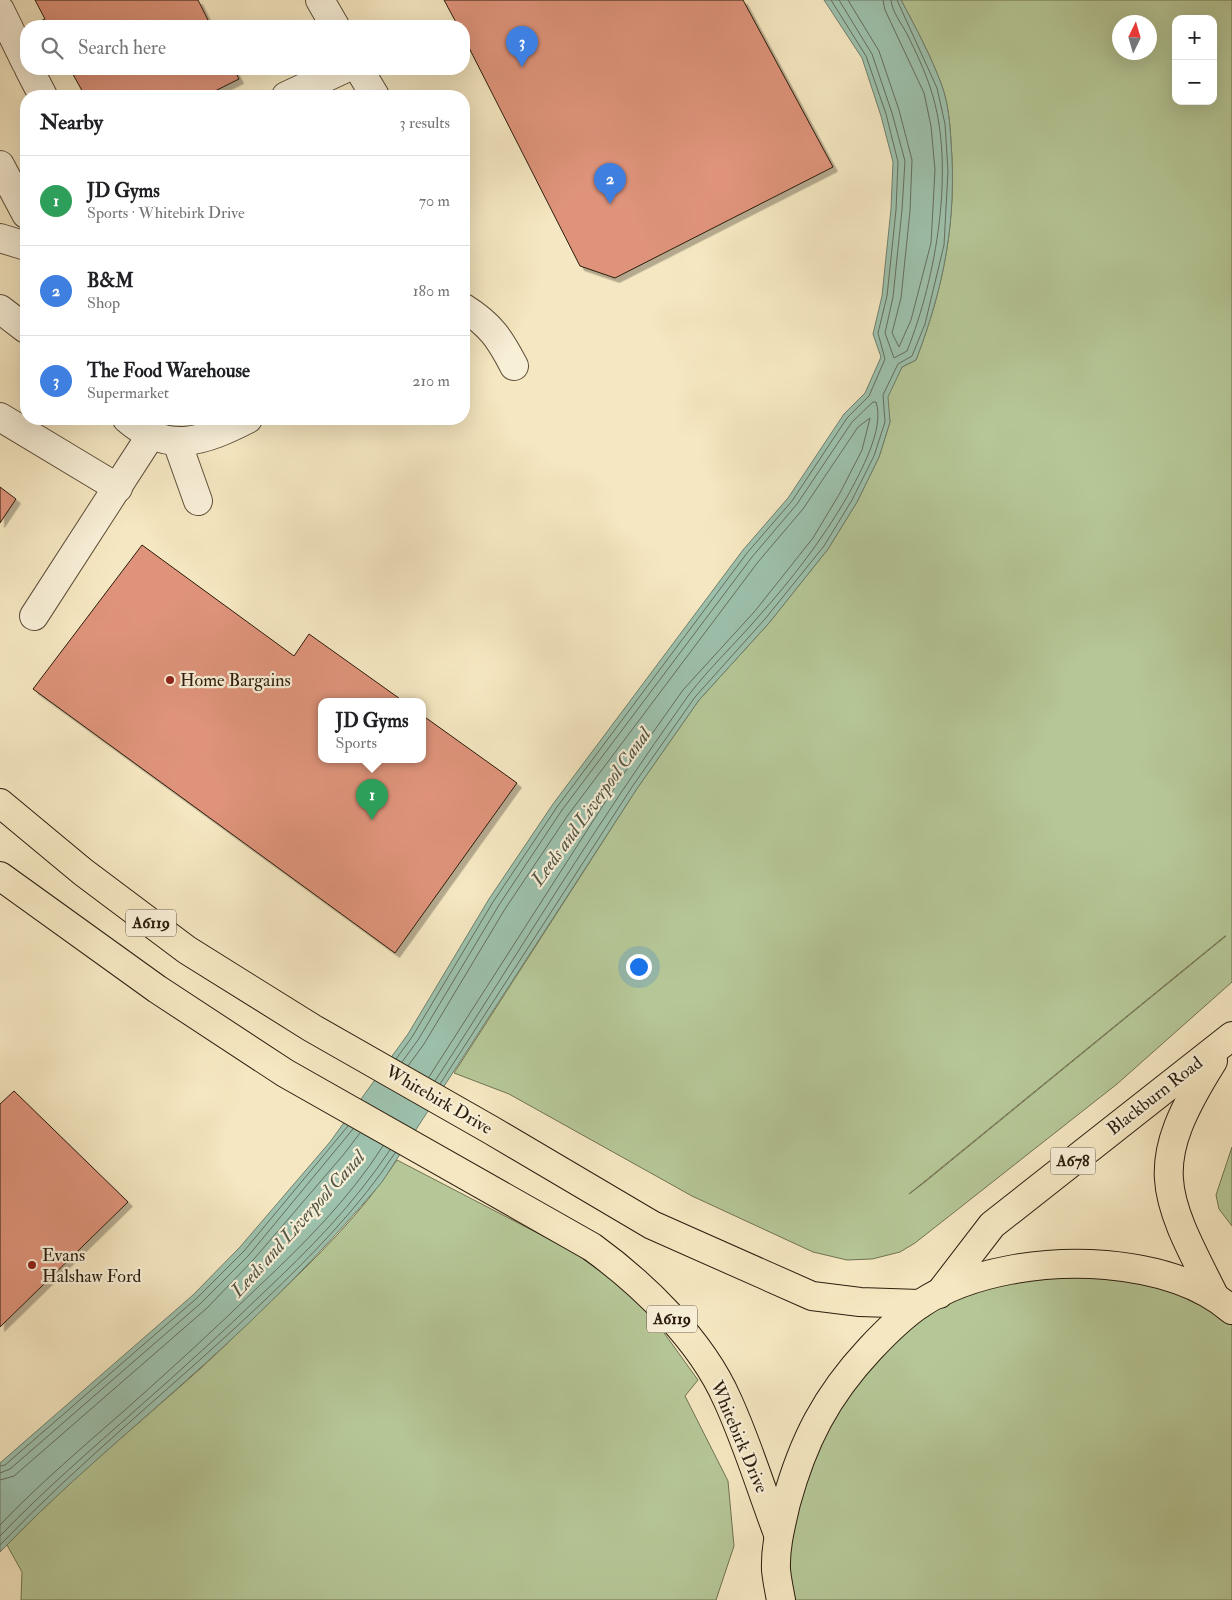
<!DOCTYPE html>
<html lang="en">
<head>
<meta charset="utf-8">
<style>
  body { margin:0; font-family:"IM FELL Double Pica",serif; background:#f6f6f6; color:#202124 }
  .controls { position:absolute; right:15px; top:15px; display:grid; overflow:hidden; border-radius:10px; box-shadow:0 5px 20px #0002 }
  .controls button { width:45px; height:45px; display:grid; place-items:center; padding:0; border:0; border-bottom:1px solid #e0e0e0; background:#fff; color:#202124; font:25px sans-serif }
  .compass { position:absolute; left:1112px; top:15px; width:45px; height:45px; border-radius:50%; background:#fff; box-shadow:0 5px 20px #0002; rotate:5deg }
  .you { position:absolute; left:638px; top:966px; width:18px; height:18px; margin:-12px; border:4px solid #fff; border-radius:50%; background:#1a73e8; box-shadow:0 0 0 8px #1a73e833 }
  .badge { display:grid; place-items:center; width:32px; height:32px; border-radius:50%; background:#8f2418; color:#fff; font-size:16px; font-weight:700 }
  .pin { position:absolute; translate:-50% -41px; filter:drop-shadow(0 1px 2px #0008) }
  .pin::after { content:''; position:absolute; top:26px; width:18px; height:15px; background:inherit; clip-path:polygon(0 0,100% 0,50% 100%) }
  .popup { position:absolute; left:318px; top:698px; width:108px; height:65px; box-sizing:border-box; display:grid; place-content:center; border-radius:10px; background:#fff; filter:drop-shadow(0 1px 4px #0005); font-size:16px; white-space:nowrap; color:#757577 }
  .popup b { font-size:19px; color:#202124 }
  .popup::after { content:''; position:absolute; left:50%; top:100%; margin-left:-10px; border:10px solid transparent; border-top-color:#fff }
  .list { margin:0; padding:0; list-style:none }
  h2 { display:flex; justify-content:space-between; align-items:center; height:65px; margin:0; padding:0 20px; font-size:21px }
  h2 small { font-size:16px; font-weight:400; color:#757577 }
  .list li { display:grid; grid-template-columns:32px 1fr auto; gap:15px; align-items:center; box-sizing:border-box; height:90px; padding:0 20px; border-top:1px solid #e0e0e0 }
  .list b { display:block; font-size:19px; white-space:nowrap }
  .list p { margin:0; font-size:16px; white-space:nowrap; color:#757577 }
  .list em { font-size:16px; font-style:normal; color:#757577 }
  .icon { flex:none; width:28px; height:28px; fill:none; stroke:currentColor; stroke-width:2; stroke-linecap:round; stroke-linejoin:round }
  .map { position:relative; flex:none; width:1232px; height:1600px; overflow:hidden }
  .search { position:absolute; background:#fff; box-shadow:0 5px 20px #0002; left:20px; top:20px; width:450px; height:55px; display:flex; align-items:center; gap:12px; box-sizing:border-box; padding:0 18px; border-radius:20px; color:#757577; font-size:19px }
  .panel { position:absolute; background:#fff; box-shadow:0 5px 20px #0002; left:20px; top:90px; width:450px; height:335px; border-radius:20px }
  .map>svg:first-child { display:block }
  .green { fill:#b6c797; stroke:#707252; fill-rule:evenodd }
  .water { fill:#9dc1ad; stroke:#6f7f6d }
  .lines { fill:none; stroke-linecap:round; stroke-linejoin:round }
  .shore { stroke:#646e5d; stroke-width:1 }
  .building { fill:#de937a; stroke:#2b1c0d; filter:url(#shadow) }
  .minor-casing { stroke:#5e4f3a; stroke-width:30 }
  .major-casing { stroke:#2b1c0d; stroke-width:30 }
  .highway-casing { stroke:#2b1c0d; stroke-width:30 }
  .minor { stroke:#f8efd7; stroke-width:28 }
  .major { stroke:#f5e7c1; stroke-width:28 }
  .highway { stroke:#f5e7c1; stroke-width:28 }
  .poi-dot { fill:#8f2418; stroke:#f8efd7; stroke-width:2 }
  .labels { text-anchor:middle; dominant-baseline:central; stroke-width:4.5; stroke-linejoin:round; paint-order:stroke }
  .shield { fill:#f8efd7; stroke:#685b4a; stroke-width:1 }
  .shield-label { font-size:16px; font-weight:bold; fill:#2b1c0d }
  .poi-label { font-size:18px; fill:#2b1c0d; stroke:#f8efd7; text-anchor:start }
  .street-label { font-size:18px; fill:#2b1c0d; stroke:#f8efd7 }
  .water-label { font-size:19px; font-style:italic; fill:#535645; stroke:#f8efd7 }
</style>
</head>
<body>
<div class="map">
<svg width="1232" height="1600" viewBox="0 0 1232 1600">
  <defs>
    <filter id="shadow"><feDropShadow dx="4.5" dy="4.5" stdDeviation="0" flood-color="#0004"/></filter>
  </defs>
  <rect width="100%" height="100%" fill="#f5e7c1"/>
  <filter id="stains"><feTurbulence type="fractalNoise" baseFrequency=".004" numOctaves="4"/><feColorMatrix values="0 0 0 0 .2 0 0 0 0 .09 0 0 0 0 .02 0 0 0 .5 -.17"/></filter>
  <radialGradient id="worn" r=".72"><stop offset=".6" stop-color="#630" stop-opacity="0"/><stop offset="1" stop-color="#630" stop-opacity=".3"/></radialGradient>
  <g class="green">
    <path d="M901,0H1232V982L1117,1084L915,1243L900,1252L872,1259L847,1260L813,1252L692,1196L509,1094L454,1073L636,790L699,700L769,623L828,549L857,502L879,457L890,422L887,397L902,367L916,360C944,287 957,220 951,142C950,123 948,103 942,86C931,56 916,28 901,0ZM1176,19H1213V101H1176ZM1120,22H1150V52H1120ZM1226,936L925,1182L909,1194L1225,936Z"/>
    <polygon points="1232,1147 1232,1226 1219,1209 1216,1195"/>
    <path d="M397,1160L572,1251L641,1301L698,1380L685,1396L728,1481L734,1546L716,1600H21L22,1572L7,1545C67,1482 135,1427 200,1369C224,1347 247,1324 271,1301C316,1258 362,1213 397,1160Z"/>
    <polygon points="1080,1263 1232,1310 1232,1600 781,1600 801,1454 920,1304"/>
  </g>
  <path class="water" d="M824,0H901C916,28 931,56 942,86C948,103 950,123 951,142C957,220 944,287 916,360L902,367L888,397L890,422L879,457L857,502L828,549L769,623L699,700L636,790L382,1182C326,1248 265,1310 200,1368C133,1429 63,1486 0,1552V1463L193,1295L240,1247L330,1142L408,1034L489,899L553,804L743,550L788,498L844,414L865,393L881,357L873,334L882,296L891,209L893,162L881,116L862,58Z"/>
  <g class="lines">
    <g class="shore">
      <path d="M839,0L872,54L892,113L905,161L902,210L893,297L885,333L894,358L907,351C936,279 956,166 931,90C925,71 916,52 907,34C902,24 892,12 891,0"/>
      <polyline points="848,0 879,51 899,110 912,160 910,211 901,298 892,333 899,347 911,320 931,243 935,170 931,126 924,93 885,10 883,0"/>
      <polyline points="396,1059 412,1037 493,902 557,807 747,553 792,501 847,418 869,396 885,359 878,333 887,296 896,210 898,162 886,114 866,56 831,0"/>
      <path d="M402,1062L418,1040L499,905L562,810L752,557L797,504L852,422L873,402H876C885,429 860,473 847,497C822,540 792,579 759,616C736,643 709,668 688,696C598,821 519,952 435,1081"/>
      <polyline points="408,1066 424,1044 505,909 568,815 758,562 803,509 858,427 870,418 862,450 840,493 813,538 755,611 683,690 620,779 429,1077"/>
      <polyline points="440,1084 632,787 695,697 765,619 824,546 852,500 874,456 885,422 883,395 898,364 912,356 925,324 944,245 948,171 945,124 937,88 897,0"/>
      <polyline points="0,1466 5,1465 197,1298 244,1251 348,1126"/>
      <polyline points="0,1473 10,1469 201,1303 249,1255 353,1129"/>
      <polyline points="0,1480 14,1476 207,1308 254,1259 344,1154 360,1133"/>
      <path d="M0,1525C39,1484 83,1447 125,1410C170,1370 215,1329 258,1287C304,1244 349,1199 383,1146"/>
      <path d="M0,1536C44,1490 92,1449 139,1407C181,1370 222,1333 262,1294C309,1250 354,1204 390,1150"/>
      <path d="M0,1545C83,1458 178,1383 265,1300C312,1255 359,1208 395,1153"/>
    </g>
  </g>
  <g class="building">
    <polygon points="35,0 198,0 211,26 29,26 45,19"/>
    <polygon points="444,0 743,0 833,167 615,278 580,266 464,38 464,26 458,26"/>
    <polygon points="70,69 234,69 239,79 205,96 85,96"/>
    <polygon points="0,487 16,499 0,523"/>
    <polygon points="142,545 294,656 309,634 403,701 322,701 322,759 422,759 422,715 517,783 395,953 33,689"/>
    <polygon points="14,1091 128,1202 0,1327 0,1104"/>
  </g>
  <g class="lines">
    <g class="minor-casing">
      <g id="minor">
        <polyline points="320,0 335,26"/>
        <polyline points="0,10 26,63"/>
        <polyline points="29,69 43,96"/>
        <polyline points="359,69 375,96"/>
        <polyline points="286,96 344,69"/>
        <polyline points="0,165 26,214"/>
        <polyline points="0,238 26,246"/>
        <path d="M464,308C491,325 500,339 514,366"/>
        <polyline points="0,309 26,329"/>
        <polyline points="0,417 118,488"/>
        <path d="M127,419C168,455 205,441 248,419"/>
        <polyline points="177,442 198,501"/>
        <polyline points="34,616 151,435"/>
      </g>
    </g>
    <g class="major-casing">
      <g id="major">
        <path d="M1213,1061C1147,1166 1161,1191 1214,1295"/>
        <polyline points="939,1294 992,1225 1232,1036"/>
      </g>
    </g>
    <g class="highway-casing">
      <g id="highway">
        <polyline points="0,803 83,872 187,950 312,1028 491,1130 652,1225 812,1296 860,1302 920,1304"/>
        <path d="M0,876L157,989L285,1073L592,1247C643,1284 701,1340 727,1399C747,1442 761,1489 778,1534"/>
        <path d="M781,1600C779,1590 777,1580 776,1570C775,1547 781,1525 786,1503C803,1441 826,1396 870,1349C885,1333 902,1316 920,1304C971,1270 1047,1260 1106,1265C1151,1269 1197,1280 1232,1310"/>
      </g>
    </g>
    <use href="#minor" class="minor"/>
    <use href="#major" class="major"/>
    <use href="#highway" class="highway"/>
  </g>
  <g class="poi-dot">
    <circle cx="170" cy="680" r="5"/>
    <circle cx="32" cy="1265" r="5"/>
  </g>
  <g class="labels">
    <g class="shield">
      <rect x="126" y="909.5" width="50" height="27" rx="4"/>
      <rect x="1050.5" y="1147.5" width="45" height="27" rx="4"/>
      <rect x="647" y="1305.5" width="50" height="27" rx="4"/>
    </g>
    <g class="shield-label">
      <text x="151" y="923">A6119</text>
      <text x="1073" y="1161">A678</text>
      <text x="672" y="1319">A6119</text>
    </g>
    <g class="poi-label">
      <text x="180" y="680">Home Bargains</text>
      <text x="42" y="1255">Evans<tspan x="42" dy="21">Halshaw Ford</tspan></text>
    </g>
    <g class="street-label">
      <text transform="translate(1155 1096) rotate(-38)">Blackburn Road</text>
      <text transform="translate(439 1100) rotate(30)">Whitebirk Drive</text>
      <text transform="translate(739 1437) rotate(67)">Whitebirk Drive</text>
    </g>
    <g class="water-label">
      <text transform="translate(591 807) rotate(-54)">Leeds and Liverpool Canal</text>
      <text transform="translate(298 1224) rotate(-48)">Leeds and Liverpool Canal</text>
    </g>
  </g>
  <rect width="100%" height="100%" filter="url(#stains)"/>
  <rect width="100%" height="100%" fill="url(#worn)"/>
</svg>
<div class="controls">
<button>+</button>
<button>−</button>
</div>
<svg class="compass" viewBox="-18 -18 36 36"><path d="M0-13l5 13h-10z" fill="#e53935"/><path d="M0 13l5-13h-10z" fill="#757577"/></svg>
<div class="you"></div>
<div class="pin badge" style="left:372px;top:820px;background:#2e9e5b">1</div>
<div class="popup"><b>JD Gyms</b>Sports</div>
<div class="pin badge" style="left:610px;top:204px;background:#3f7fe0">2</div>
<div class="pin badge" style="left:522px;top:67px;background:#3f7fe0">3</div>
<div class="search"><svg class="icon" aria-label="search" viewBox="0 0 24 24"><circle cx="10" cy="10" r="6"/><path d="M15 15l6 6"/></svg>Search here</div>
<section class="panel">
<h2>Nearby<small>3 results</small></h2>
<ul class="list">
<li><span class="badge" style="background:#2e9e5b">1</span><div><b>JD Gyms</b><p>Sports · Whitebirk Drive</p></div><em>70 m</em></li>
<li><span class="badge" style="background:#3f7fe0">2</span><div><b>B&amp;M</b><p>Shop</p></div><em>180 m</em></li>
<li><span class="badge" style="background:#3f7fe0">3</span><div><b>The Food Warehouse</b><p>Supermarket</p></div><em>210 m</em></li>
</ul>
</section>
</div>
</body>
</html>
